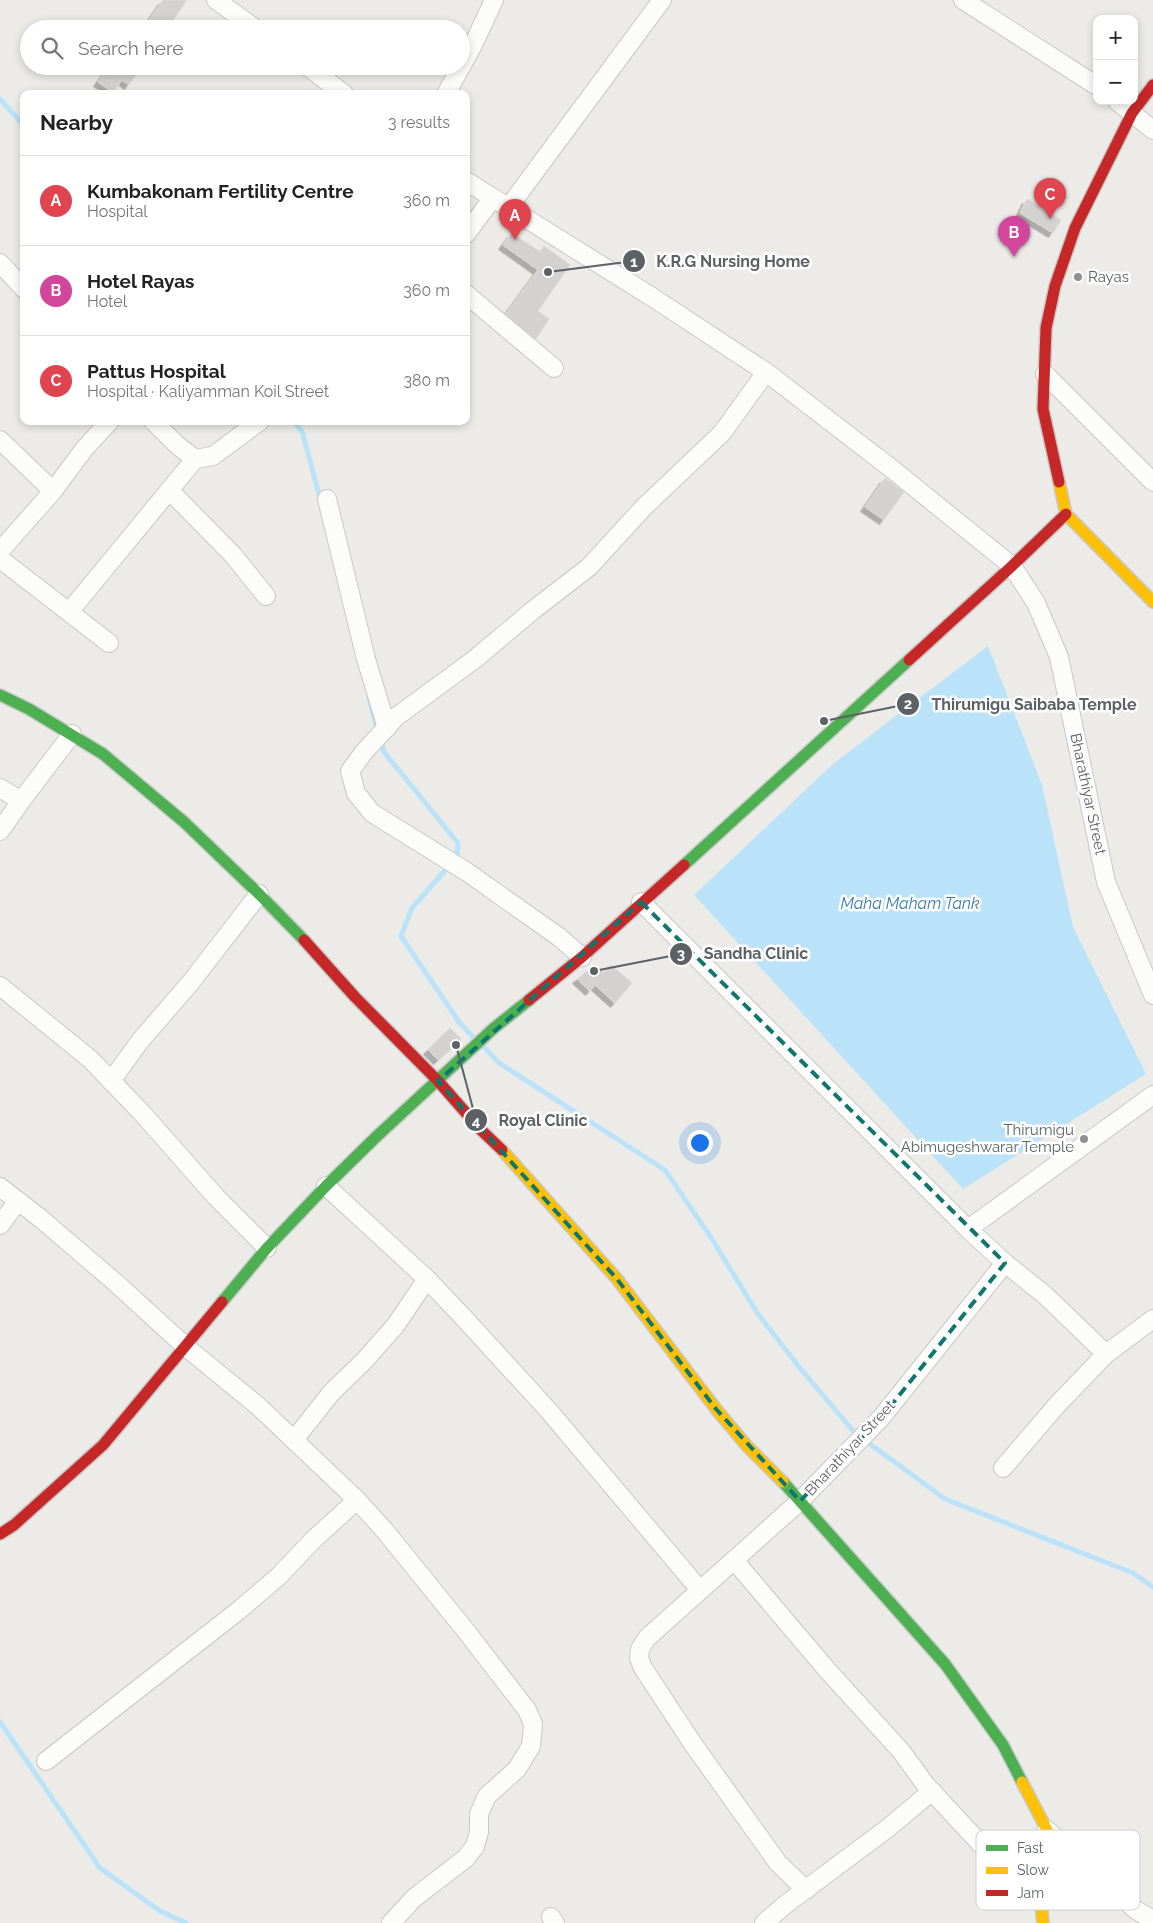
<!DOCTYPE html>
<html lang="en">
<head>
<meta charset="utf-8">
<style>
  body { margin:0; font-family:Raleway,sans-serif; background:#f6f6f6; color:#222 }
  .controls { position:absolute; right:15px; top:15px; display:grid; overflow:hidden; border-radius:10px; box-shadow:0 2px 8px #0003 }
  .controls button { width:45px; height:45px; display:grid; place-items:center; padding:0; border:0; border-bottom:1px solid #e0e0e0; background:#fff; color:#222; font:25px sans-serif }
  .you { position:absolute; left:699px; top:1142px; width:18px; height:18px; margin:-12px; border:4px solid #fff; border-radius:50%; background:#1a73e8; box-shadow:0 0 0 8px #1a73e833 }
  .badge { display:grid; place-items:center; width:32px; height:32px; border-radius:50%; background:#1a73e8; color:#fff; font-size:16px; font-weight:700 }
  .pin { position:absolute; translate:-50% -41px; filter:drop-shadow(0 1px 2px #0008) }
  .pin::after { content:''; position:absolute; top:26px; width:18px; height:15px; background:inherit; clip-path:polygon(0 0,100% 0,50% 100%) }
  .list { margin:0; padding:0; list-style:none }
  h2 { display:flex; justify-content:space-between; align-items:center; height:65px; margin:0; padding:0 20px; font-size:21px }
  h2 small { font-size:16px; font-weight:400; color:#767676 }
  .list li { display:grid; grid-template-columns:32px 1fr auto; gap:15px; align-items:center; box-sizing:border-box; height:90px; padding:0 20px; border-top:1px solid #e0e0e0 }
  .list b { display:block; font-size:19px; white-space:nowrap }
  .list p { margin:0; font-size:16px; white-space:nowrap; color:#767676 }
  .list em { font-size:16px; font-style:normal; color:#767676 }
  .icon { flex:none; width:28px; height:28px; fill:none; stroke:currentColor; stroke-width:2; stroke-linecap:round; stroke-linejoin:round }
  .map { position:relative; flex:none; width:1153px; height:1923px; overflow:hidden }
  .search { position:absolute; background:#fff; box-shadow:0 2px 8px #0003; left:20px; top:20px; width:450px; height:55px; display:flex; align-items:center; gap:12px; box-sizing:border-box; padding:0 18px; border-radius:28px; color:#767676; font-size:19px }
  .panel { position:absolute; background:#fff; box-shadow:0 2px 8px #0003; left:20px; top:90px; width:450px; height:335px; border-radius:10px }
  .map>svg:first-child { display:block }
  .water { fill:#bae2f8 }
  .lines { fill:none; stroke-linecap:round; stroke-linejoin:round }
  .stream { stroke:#bae2f8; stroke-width:5 }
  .building { fill:#d3d2d0; stroke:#dcdad6; filter:url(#shadow) }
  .street-casing { stroke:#c7c8c7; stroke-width:20 }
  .fast-casing { stroke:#c8c9c9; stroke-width:14 }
  .slow-casing { stroke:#c8c9c9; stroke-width:14 }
  .jam-casing { stroke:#c8c9c9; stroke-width:14 }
  .street { stroke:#fcfcfb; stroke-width:18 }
  .fast { stroke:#4caf50; stroke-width:11 }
  .slow { stroke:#ffc107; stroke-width:11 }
  .jam { stroke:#c62828; stroke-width:11 }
  .marked { fill:none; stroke:#0f766e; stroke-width:4; stroke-dasharray:10 6; stroke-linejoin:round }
  .poi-dot { fill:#8e9192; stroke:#fff; stroke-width:2 }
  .labels { text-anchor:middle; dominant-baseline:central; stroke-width:5; stroke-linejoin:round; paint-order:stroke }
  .poi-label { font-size:15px; fill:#5c6165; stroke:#fff; text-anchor:start }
  .street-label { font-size:15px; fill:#5c6165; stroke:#fff }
  .water-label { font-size:16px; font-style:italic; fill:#397aae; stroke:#fff }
  .key { fill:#fff; stroke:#ced0d1; stroke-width:1 }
  .key-label { font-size:14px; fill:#5c6165 }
  .leader { fill:none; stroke:#5c6165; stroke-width:2 }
  .callout-dot { fill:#5c6165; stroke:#fff; stroke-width:2 }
  .mark-label { font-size:15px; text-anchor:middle; font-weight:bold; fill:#fff }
  .callout-label { font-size:16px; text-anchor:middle; font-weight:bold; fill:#5c6165; stroke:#fff; stroke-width:5; stroke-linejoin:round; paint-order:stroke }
</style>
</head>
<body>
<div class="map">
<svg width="1153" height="1923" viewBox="0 0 1153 1923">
  <defs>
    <filter id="shadow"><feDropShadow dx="-4.5" dy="4.5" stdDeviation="0" flood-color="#0004"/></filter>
  </defs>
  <rect width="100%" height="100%" fill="#ecebe7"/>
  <polygon class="water" points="988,646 1042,785 1073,927 1146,1074 963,1189 694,895 834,763"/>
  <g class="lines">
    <g class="stream">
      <polyline points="0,99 24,126"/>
      <polyline points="293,421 302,431 321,502"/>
      <polyline points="369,697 378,733"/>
      <polyline points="381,741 384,752 458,843 457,857 455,859"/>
      <polyline points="449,866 412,908 401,936 459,1022 474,1038"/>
      <polyline points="484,1047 499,1063 665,1170 710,1236 758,1314 799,1367 855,1433 945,1499 1133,1573 1153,1587"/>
      <polyline points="0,1722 100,1868 160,1911 186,1923"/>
    </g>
  </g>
  <g class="building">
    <polygon points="163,0 187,0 167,29 143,29"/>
    <polygon points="122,66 142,66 129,85 122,80 113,92 98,82 108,68 117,74"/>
    <polygon points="1027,199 1061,220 1053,233 1020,213"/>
    <polygon points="512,233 540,252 544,246 570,265 538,311 549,319 536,339 506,314 538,270 503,245"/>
    <polygon points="885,478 904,492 884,520 865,507"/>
    <polygon points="595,965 604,973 611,965 632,983 615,1003 595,985 590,991 577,979"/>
    <polygon points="450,1028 461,1039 438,1060 428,1050"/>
  </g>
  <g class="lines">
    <g class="street-casing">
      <g id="street">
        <polyline points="216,0 256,29"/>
        <polyline points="963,0 1097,86"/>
        <polyline points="307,66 344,94"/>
        <polyline points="446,94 473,45 494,0"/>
        <polyline points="1117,101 1153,130"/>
        <polyline points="466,181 652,297 766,372 892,469 1012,566 1036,603 1059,657 1106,882 1153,995"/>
        <polyline points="508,208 662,0"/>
        <polyline points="466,234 492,199"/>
        <polyline points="0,263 24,289"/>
        <polyline points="466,294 554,368"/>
        <polyline points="1045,374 1153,482"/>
        <polyline points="153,421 177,445 195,459 213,456 260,421"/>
        <polyline points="0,440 53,491"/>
        <polyline points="170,491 233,555 266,596"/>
        <polyline points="327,499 366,659 387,728"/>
        <polyline points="0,551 53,491 85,448 110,421"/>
        <polyline points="0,559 109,643"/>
        <polyline points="69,612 195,459"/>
        <polyline points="0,788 21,801"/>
        <polyline points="0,831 21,801 72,734"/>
        <polyline points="641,902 968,1229 1005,1263 881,1418 800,1501 647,1638 640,1649 639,1658 643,1668 693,1744 778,1863 806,1890"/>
        <polyline points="582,957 559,937 467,872 372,813 356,793 350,771 364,752 396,717 475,659 532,611 589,567 644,507 722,433 766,372"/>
        <polyline points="0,986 90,1059 142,1113 216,1197 267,1248"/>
        <polyline points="111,1081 140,1041 191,982 259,894"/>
        <polyline points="326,1186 427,1279 463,1317 549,1411 700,1590"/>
        <polyline points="0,1187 40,1218 116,1283 186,1347 258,1406 357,1500 385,1531 466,1631 527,1710 533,1724 531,1746 517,1769 487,1796 479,1814 479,1832 475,1846 466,1858 414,1898 391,1923"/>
        <polyline points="0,1225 18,1201"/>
        <polyline points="968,1229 1153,1095"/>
        <polyline points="1005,1263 1046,1296 1106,1354"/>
        <polyline points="294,1440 331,1393 364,1361 395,1326 427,1279"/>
        <polyline points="1003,1468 1057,1405 1106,1354 1153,1319"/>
        <polyline points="734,1560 828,1671 901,1751 925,1784 962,1824 1014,1879 1040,1893"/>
        <polyline points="46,1761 238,1611 279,1576 313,1540 357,1500"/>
        <polyline points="1047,1830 1136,1910 1153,1920"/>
        <polyline points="551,1917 555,1923"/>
        <polyline points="764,1923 786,1904 888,1828 932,1791"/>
      </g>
    </g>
    <g class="fast-casing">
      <g id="fast">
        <polyline points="0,695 29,709 103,754 184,822 259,894 304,940"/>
        <polyline points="684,865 909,660"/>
        <polyline points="222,1302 267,1248 326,1186 376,1137 494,1028 529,1000"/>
        <polyline points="783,1482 945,1664 1003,1745 1022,1782"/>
      </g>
    </g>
    <g class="slow-casing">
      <g id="slow">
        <polyline points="1059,482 1066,514 1153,602"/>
        <polyline points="502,1150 617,1279 716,1409 746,1445 783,1482"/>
        <polyline points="1022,1782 1047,1830 1046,1860 1040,1893 1043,1923"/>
      </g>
    </g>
    <g class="jam-casing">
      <g id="jam">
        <polyline points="1059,482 1043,409 1046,328 1055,286 1075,228 1132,113 1153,85"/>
        <polyline points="909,660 1012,566 1066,514"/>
        <polyline points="304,940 355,997 438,1081 481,1130 502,1150"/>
        <polyline points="529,1000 582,957 684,865"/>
        <polyline points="0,1534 14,1525 103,1445 222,1302"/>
      </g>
    </g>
    <use href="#street" class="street"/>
    <use href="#fast" class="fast"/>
    <use href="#slow" class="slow"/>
    <use href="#jam" class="jam"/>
  </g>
  <path class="marked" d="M641,902L1005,1263L881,1418L800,1501L716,1409L617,1279L438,1081Z"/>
  <g class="poi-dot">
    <circle cx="1078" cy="277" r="5"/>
    <circle cx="1084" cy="1139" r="5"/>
  </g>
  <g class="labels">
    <g class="poi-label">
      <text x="1088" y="277">Rayas</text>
      <text x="1074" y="1130" text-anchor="end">Thirumigu<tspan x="1074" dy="17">Abimugeshwarar Temple</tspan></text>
    </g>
    <g class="street-label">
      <text transform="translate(1088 794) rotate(78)">Bharathiyar Street</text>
      <text transform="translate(850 1448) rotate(-47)">Bharathiyar Street</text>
    </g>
    <g class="water-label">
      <text x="910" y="903">Maha Maham Tank</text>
    </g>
  </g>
  <rect x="976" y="1830" width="164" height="80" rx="8" class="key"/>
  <rect x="986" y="1845" width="22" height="6" fill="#4caf50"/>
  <rect x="986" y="1867" width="22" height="7" fill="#ffc107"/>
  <rect x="986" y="1890" width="22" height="6" fill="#c62828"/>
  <g class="key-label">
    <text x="1017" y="1853">Fast</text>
    <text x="1017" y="1875">Slow</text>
    <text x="1017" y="1898">Jam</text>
  </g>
  <path class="leader" d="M548 272L634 261M824 721L908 704M594 971L681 954M456 1045L476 1120"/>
  <g class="callout-dot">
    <circle cx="548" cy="272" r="5"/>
    <circle cx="824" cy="721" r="5"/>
    <circle cx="594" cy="971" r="5"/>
    <circle cx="456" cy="1045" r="5"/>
    <circle cx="634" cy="261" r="12"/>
    <circle cx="908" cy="704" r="12"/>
    <circle cx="681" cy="954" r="12"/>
    <circle cx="476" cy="1120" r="12"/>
  </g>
  <g class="mark-label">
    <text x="634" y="267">1</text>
    <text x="908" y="709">2</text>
    <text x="681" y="959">3</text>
    <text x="476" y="1126">4</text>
  </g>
  <g class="callout-label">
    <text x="733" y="267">K.R.G Nursing Home</text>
    <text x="1034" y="710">Thirumigu Saibaba Temple</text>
    <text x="756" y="959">Sandha Clinic</text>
    <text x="543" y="1126">Royal Clinic</text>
  </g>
</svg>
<div class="controls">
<button>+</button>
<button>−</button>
</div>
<div class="you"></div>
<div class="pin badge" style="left:515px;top:240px;background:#e0444e">A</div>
<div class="pin badge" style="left:1014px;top:257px;background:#d1479c">B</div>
<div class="pin badge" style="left:1050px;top:219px;background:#e0444e">C</div>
<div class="search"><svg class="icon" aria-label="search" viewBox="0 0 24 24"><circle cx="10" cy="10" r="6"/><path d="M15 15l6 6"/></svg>Search here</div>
<section class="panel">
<h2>Nearby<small>3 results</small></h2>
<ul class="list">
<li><span class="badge" style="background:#e0444e">A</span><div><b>Kumbakonam Fertility Centre</b><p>Hospital</p></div><em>360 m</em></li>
<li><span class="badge" style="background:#d1479c">B</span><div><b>Hotel Rayas</b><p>Hotel</p></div><em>360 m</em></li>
<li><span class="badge" style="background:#e0444e">C</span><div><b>Pattus Hospital</b><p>Hospital · Kaliyamman Koil Street</p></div><em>380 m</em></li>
</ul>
</section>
</div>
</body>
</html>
